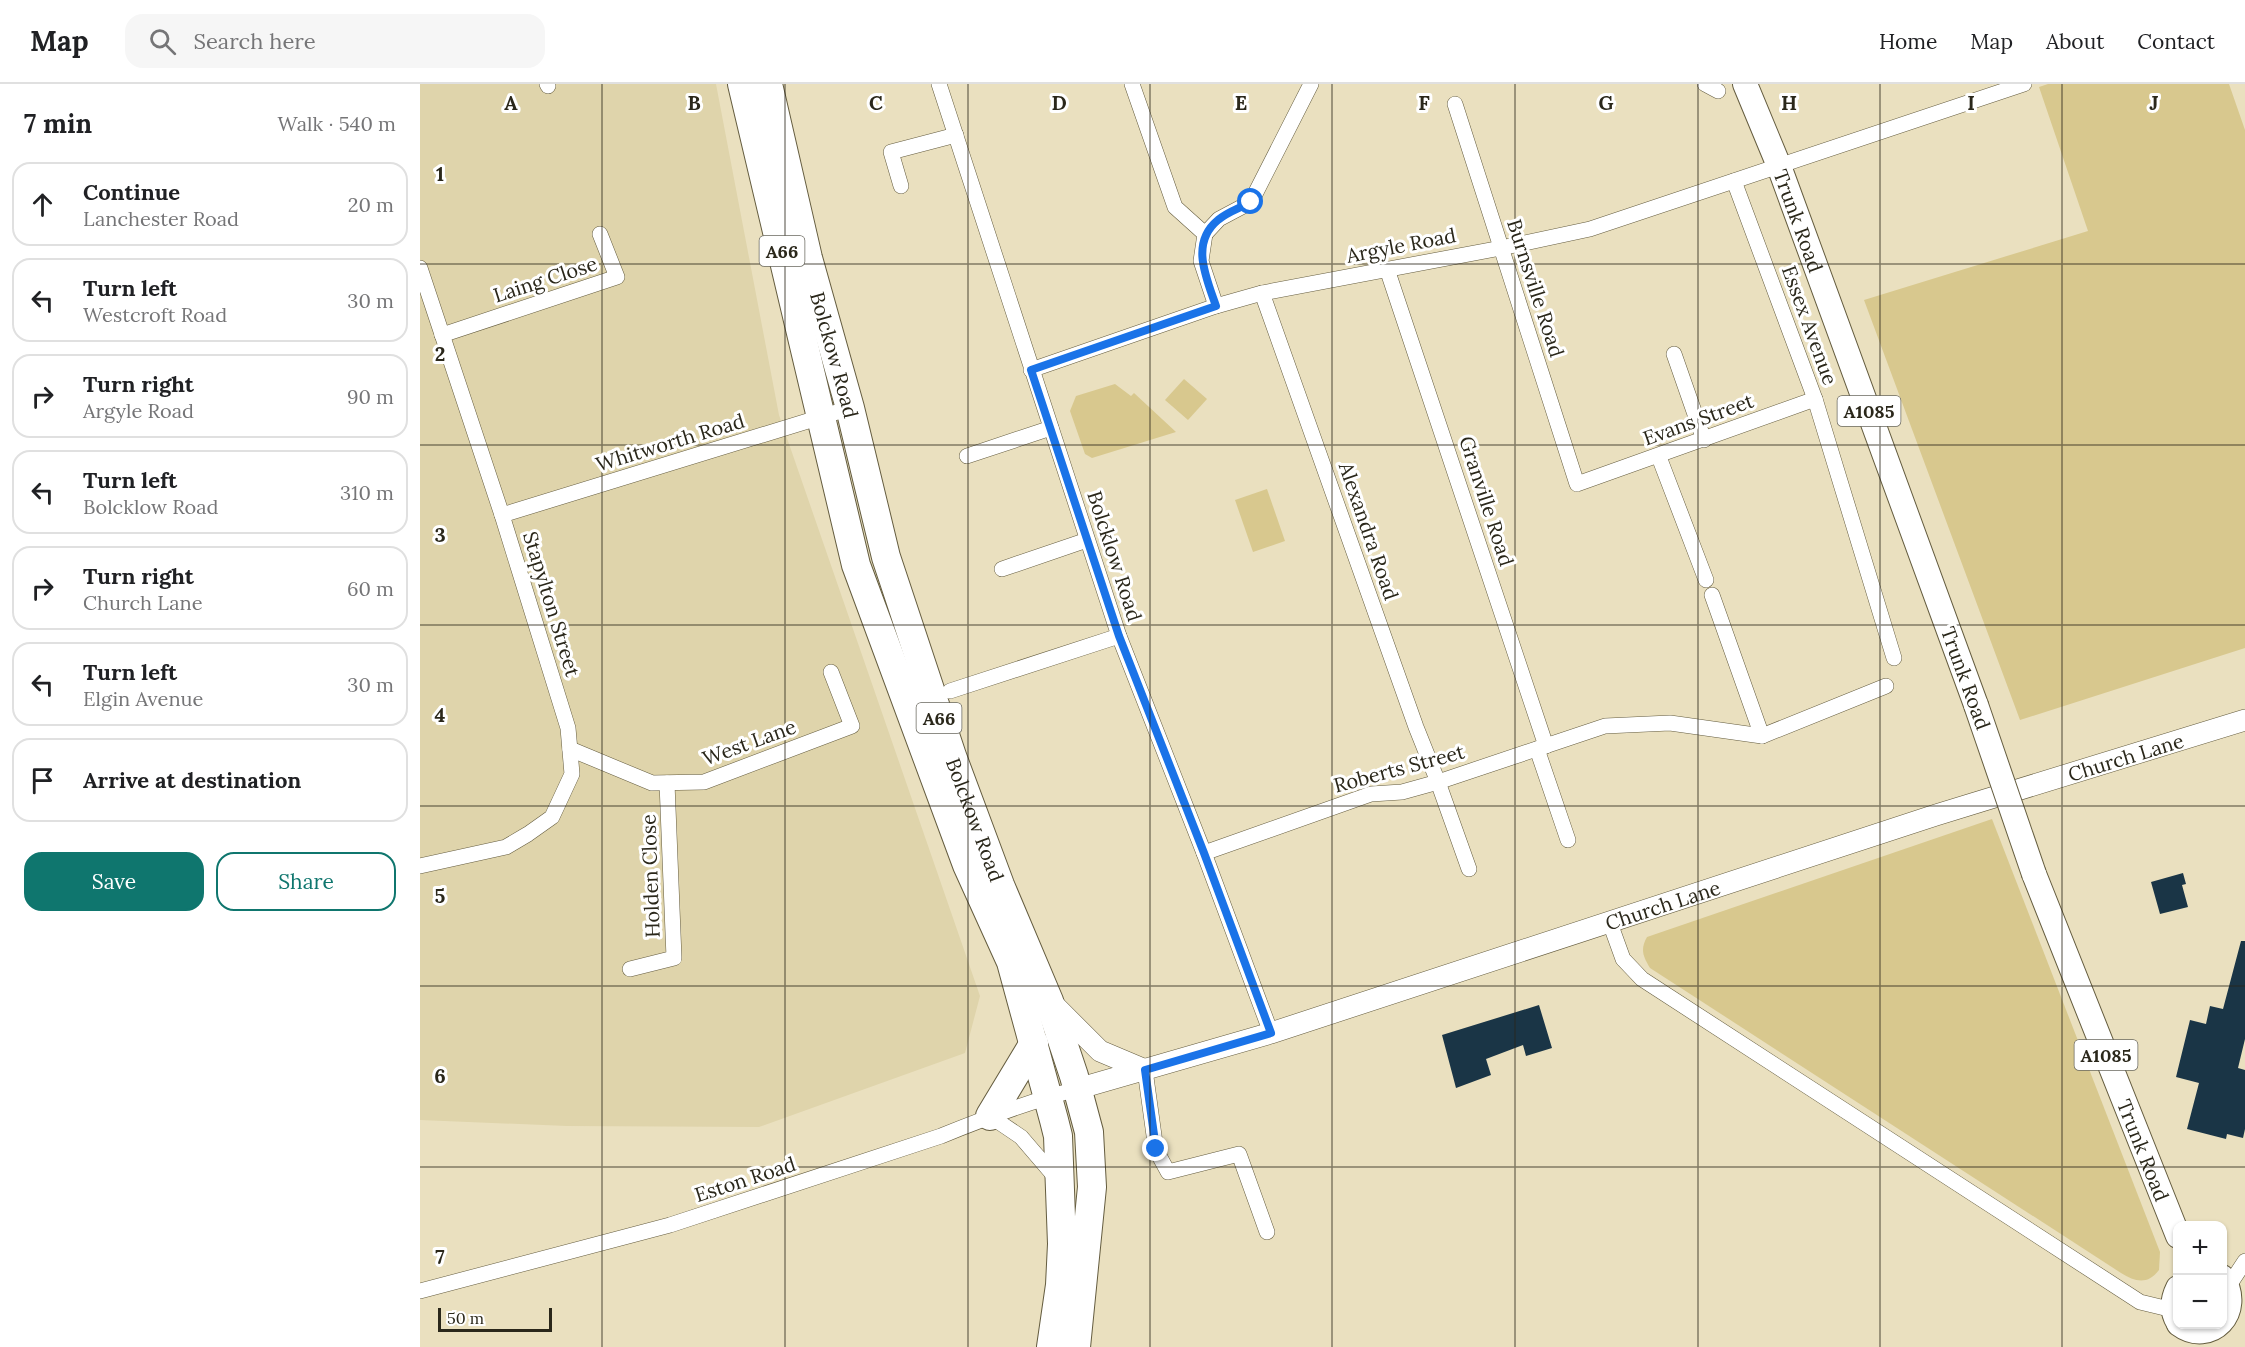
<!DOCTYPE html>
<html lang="en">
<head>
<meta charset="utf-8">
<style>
  body { margin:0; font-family:Lora,serif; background:#f6f6f6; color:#202124 }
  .controls { position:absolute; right:18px; bottom:18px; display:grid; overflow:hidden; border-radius:12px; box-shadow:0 2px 4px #0004 }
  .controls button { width:54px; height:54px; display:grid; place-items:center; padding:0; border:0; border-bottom:2px solid #e0e0e0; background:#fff; color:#202124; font:30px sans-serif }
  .scale { position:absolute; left:18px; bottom:15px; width:114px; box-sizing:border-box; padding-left:6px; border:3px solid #2a271a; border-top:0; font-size:16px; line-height:21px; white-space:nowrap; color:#2a271a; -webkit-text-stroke:4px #fff; paint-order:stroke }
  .stop { position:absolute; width:18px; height:18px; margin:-14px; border:4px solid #1a73e8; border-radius:50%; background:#fff }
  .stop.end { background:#1a73e8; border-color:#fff; box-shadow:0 2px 6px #0008 }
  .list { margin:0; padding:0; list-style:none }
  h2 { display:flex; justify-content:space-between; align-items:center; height:78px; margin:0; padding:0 24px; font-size:26px }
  h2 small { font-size:20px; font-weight:400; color:#757577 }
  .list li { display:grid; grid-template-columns:39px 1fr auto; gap:18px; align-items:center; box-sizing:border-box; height:84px; margin:0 12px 12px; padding:0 12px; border:2px solid #e0e0e0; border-radius:18px }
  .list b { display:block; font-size:22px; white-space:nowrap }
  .list p { margin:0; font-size:20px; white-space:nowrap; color:#757577 }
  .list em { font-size:20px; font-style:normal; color:#757577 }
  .actions { display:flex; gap:12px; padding:18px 24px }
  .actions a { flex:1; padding:14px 0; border:2px solid #0f766e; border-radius:18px; text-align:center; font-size:21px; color:#0f766e }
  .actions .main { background:#0f766e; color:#fff }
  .icon { flex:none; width:33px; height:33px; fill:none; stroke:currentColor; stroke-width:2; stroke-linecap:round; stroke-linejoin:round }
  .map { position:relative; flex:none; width:1825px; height:1263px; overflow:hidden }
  header { display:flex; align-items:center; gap:36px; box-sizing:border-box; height:84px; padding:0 30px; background:#fff; border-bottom:2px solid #e0e0e0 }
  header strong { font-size:28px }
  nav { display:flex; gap:33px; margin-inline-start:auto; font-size:21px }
  .search { width:420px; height:54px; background:#f6f6f6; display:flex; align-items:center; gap:15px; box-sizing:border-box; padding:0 21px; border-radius:18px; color:#757577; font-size:22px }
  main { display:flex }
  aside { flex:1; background:#fff }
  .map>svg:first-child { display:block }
  .built { fill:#dfd4ab }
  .green { fill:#d8c88e }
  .building { fill:#1a3546 }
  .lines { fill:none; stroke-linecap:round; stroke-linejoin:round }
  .street-casing { stroke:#645c3f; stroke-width:16 }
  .secondary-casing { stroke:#645c3f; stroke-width:22 }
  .primary-casing { stroke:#645c3f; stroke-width:26 }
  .highway-casing { stroke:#645c3f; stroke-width:30 }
  .street { stroke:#fff; stroke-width:15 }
  .secondary { stroke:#fff; stroke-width:21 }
  .primary { stroke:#fff; stroke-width:24 }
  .highway { stroke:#fff; stroke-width:28 }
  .primary-bridge-casing { stroke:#645c3f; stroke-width:26; stroke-linecap:butt }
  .primary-bridge { stroke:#fff; stroke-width:24 }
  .route { stroke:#1a73e8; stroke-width:8 }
  .grid { fill:none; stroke:#2a271a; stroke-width:1.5; stroke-opacity:0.55 }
  .labels { text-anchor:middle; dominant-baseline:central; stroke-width:6; stroke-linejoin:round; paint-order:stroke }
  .shield { fill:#fff; stroke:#6a685f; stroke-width:1.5 }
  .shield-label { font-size:18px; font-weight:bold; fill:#2a271a }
  .street-label { font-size:20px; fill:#2a271a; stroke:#fff }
  .grid-label { font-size:20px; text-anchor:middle; font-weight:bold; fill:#2a271a; stroke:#fff; stroke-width:6; stroke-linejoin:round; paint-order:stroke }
</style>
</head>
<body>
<header>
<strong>Map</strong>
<div class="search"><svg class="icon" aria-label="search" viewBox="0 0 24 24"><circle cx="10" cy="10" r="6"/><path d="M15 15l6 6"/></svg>Search here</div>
<nav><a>Home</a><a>Map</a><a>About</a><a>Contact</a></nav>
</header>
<main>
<aside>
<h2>7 min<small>Walk · 540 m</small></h2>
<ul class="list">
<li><svg class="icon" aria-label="ahead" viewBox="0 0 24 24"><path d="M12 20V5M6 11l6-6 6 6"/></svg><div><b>Continue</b><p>Lanchester Road</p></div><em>20 m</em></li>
<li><svg class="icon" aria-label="left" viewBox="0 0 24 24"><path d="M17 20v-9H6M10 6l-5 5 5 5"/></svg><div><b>Turn left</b><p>Westcroft Road</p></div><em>30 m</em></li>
<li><svg class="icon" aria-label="right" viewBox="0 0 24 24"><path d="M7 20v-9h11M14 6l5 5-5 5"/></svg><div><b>Turn right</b><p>Argyle Road</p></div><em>90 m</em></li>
<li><svg class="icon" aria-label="left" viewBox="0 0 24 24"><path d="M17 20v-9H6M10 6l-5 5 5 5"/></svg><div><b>Turn left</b><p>Bolcklow Road</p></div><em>310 m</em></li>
<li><svg class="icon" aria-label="right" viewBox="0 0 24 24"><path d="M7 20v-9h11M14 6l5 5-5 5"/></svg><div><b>Turn right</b><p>Church Lane</p></div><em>60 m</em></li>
<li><svg class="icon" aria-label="left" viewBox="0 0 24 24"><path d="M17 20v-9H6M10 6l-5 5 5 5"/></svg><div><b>Turn left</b><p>Elgin Avenue</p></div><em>30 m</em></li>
<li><svg class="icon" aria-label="arrive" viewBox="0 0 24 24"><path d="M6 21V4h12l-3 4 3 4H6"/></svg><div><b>Arrive at destination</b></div></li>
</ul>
<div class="actions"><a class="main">Save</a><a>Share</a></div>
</aside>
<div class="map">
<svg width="1825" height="1263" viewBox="0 0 1825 1263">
  <rect width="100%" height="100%" fill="#eae0bf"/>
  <polygon class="built" points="0,0 296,0 359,331 560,912 545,969 339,1043 147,1042 0,1036"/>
  <g class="green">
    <polygon points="1628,0 1809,0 1825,46 1825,564 1600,636 1444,216 1668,147 1619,3"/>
    <polygon points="764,295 787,315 768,336 745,316"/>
    <polygon points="695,300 711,312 714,309 756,348 672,374 665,370 650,327 656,312"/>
    <polygon points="847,405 865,457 833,468 815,416"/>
    <path d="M1572,735L1740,1168L1739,1186C1728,1201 1715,1198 1701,1189L1230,884C1223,873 1220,865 1227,853Z"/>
  </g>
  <g class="building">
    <polygon points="1763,789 1766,800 1762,801 1768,823 1740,830 1731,798"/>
    <polygon points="1821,857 1825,857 1825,955 1818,984 1825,986 1825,1045 1823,1054 1807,1050 1806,1055 1767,1045 1779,999 1756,993 1770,936 1786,940 1790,922 1803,925"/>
    <polygon points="1119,921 1132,964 1106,972 1103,961 1066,975 1071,991 1036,1004 1022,951"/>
  </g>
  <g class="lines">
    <g class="street-casing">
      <g id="street">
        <polyline points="127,0 128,2"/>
        <polyline points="519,0 699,552 784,769 851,949"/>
        <polyline points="712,0 755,123 785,150 781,177 796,222"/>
        <polyline points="1285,0 1298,7"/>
        <polyline points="1035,20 1157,400 1395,315"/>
        <polyline points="1314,97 1395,315 1474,574"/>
        <polyline points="481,102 471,68 536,51"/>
        <polyline points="785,150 799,135 831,118 891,0"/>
        <polyline points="0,184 82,431 148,644 152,690 132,733 108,750 86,763 0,782"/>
        <polyline points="967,185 1126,662"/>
        <polyline points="842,209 996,643 1018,698 1049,785"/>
        <polyline points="22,251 197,193 180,150"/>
        <polyline points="1254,270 1284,356"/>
        <polyline points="611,286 796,222 842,209 1081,164 1170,145 1604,0"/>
        <polyline points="547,372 631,344"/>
        <polyline points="1239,373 1286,496"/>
        <polyline points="82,431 430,324"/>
        <polyline points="582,485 667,456"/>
        <polyline points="1292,511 1342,652"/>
        <polyline points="530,607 699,552"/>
        <polyline points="150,665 232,699 284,698 432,642 411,588"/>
        <polyline points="1117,665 1148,756"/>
        <polyline points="784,769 951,710 982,708 1018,698 1185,642 1250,639 1342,652 1466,602"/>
        <polyline points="1190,839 1203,875 1222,895 1720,1218 1753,1226"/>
        <polyline points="210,885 254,874 247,699"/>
        <polyline points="725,986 736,1066 748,1088 819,1070 847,1148"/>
        <polyline points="570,1032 601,1053 637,1095"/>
        <polyline points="1810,1200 1825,1177"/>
        <path d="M0,1207L250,1141L521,1052C565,1034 611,1017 657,1005"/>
      </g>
    </g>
    <g class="secondary-casing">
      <g id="secondary">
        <polyline points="632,919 680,967 725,986"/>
        <path id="s1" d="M657,1005L851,949L1516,731L1825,636"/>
      </g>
    </g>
    <g class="primary-casing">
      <g id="primary">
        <path id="s2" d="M1325,0L1359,82L1556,621"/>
        <path id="s3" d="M1614,790L1758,1152"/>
        <path d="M1758,1204C1752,1216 1751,1226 1758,1238"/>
        <path d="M1759,1240C1790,1263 1825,1228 1802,1193"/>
      </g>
    </g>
    <g class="highway-casing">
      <g id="highway">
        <polyline points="322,0 436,481 547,781 591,878 634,1036 638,1052 642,1160 640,1201 631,1263"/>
        <path id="s4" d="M348,0L388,174L430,324L466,473L532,672L580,801L629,917L654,992L669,1048L672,1103L656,1263"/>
        <polyline points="570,1032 614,959"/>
      </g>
    </g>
    <use href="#street" class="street"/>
    <use href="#secondary" class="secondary"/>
    <use href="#primary" class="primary"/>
    <use href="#highway" class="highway"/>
    <g class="primary-bridge-casing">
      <polyline id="primary-bridge" points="1556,621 1614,790"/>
    </g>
    <use href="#primary-bridge" class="primary-bridge"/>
  </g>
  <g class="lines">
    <path class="route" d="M736,1065L725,986L851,949L784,769L699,552L611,286L796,222C786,193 770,159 798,136C807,128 820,124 831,118"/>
  </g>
  <path class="grid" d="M182,0V1263M365,0V1263M548,0V1263M730,0V1263M912,0V1263M1095,0V1263M1278,0V1263M1460,0V1263M1642,0V1263M0,180H1825M0,361H1825M0,541H1825M0,722H1825M0,902H1825M0,1083H1825"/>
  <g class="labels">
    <g class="shield">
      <rect x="339.5" y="152" width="45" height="30" rx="4.5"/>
      <rect x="1417.5" y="312" width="63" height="30" rx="4.5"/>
      <rect x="496.5" y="619" width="45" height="30" rx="4.5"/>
      <rect x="1654.5" y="956" width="63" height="30" rx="4.5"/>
    </g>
    <g class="shield-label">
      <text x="362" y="167">A66</text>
      <text x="1449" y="327">A1085</text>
      <text x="519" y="634">A66</text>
      <text x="1686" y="971">A1085</text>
    </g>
    <g class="street-label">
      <text stroke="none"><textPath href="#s2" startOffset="147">Trunk Road</textPath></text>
      <text transform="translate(981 161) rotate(-11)">Argyle Road</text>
      <text transform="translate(125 195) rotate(-18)">Laing Close</text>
      <text transform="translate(1116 204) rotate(72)">Burnsville Road</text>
      <text transform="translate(1390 241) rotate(70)">Essex Avenue</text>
      <text stroke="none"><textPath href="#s4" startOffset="279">Bolckow Road</textPath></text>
      <text transform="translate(1278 335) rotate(-20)">Evans Street</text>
      <text transform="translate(250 358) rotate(-17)">Whitworth Road</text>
      <text transform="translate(1067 417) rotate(72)">Granville Road</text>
      <text transform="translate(949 447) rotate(71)">Alexandra Road</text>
      <text transform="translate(695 472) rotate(72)">Bolcklow Road</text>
      <text transform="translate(132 520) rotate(73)">Stapylton Street</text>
      <text transform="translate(1546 594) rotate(70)">Trunk Road</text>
      <text transform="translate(329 658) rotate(-20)">West Lane</text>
      <text stroke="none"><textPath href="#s1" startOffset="1100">Church Lane</textPath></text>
      <text transform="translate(979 684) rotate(-15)">Roberts Street</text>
      <text stroke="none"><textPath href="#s4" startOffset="765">Bolckow Road</textPath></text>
      <text transform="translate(230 792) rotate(-92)">Holden Close</text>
      <text stroke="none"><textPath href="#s1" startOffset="614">Church Lane</textPath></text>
      <text stroke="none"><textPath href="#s3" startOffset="297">Trunk Road</textPath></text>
      <text transform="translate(325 1095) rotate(-18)">Eston Road</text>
    </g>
  </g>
  <g class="grid-label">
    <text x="91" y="26">A</text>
    <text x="274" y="26">B</text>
    <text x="456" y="26">C</text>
    <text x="639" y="26">D</text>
    <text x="821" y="26">E</text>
    <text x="1004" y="26">F</text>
    <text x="1186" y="26">G</text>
    <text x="1369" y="26">H</text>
    <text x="1551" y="26">I</text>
    <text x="1734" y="26">J</text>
    <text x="20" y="97">1</text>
    <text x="20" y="277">2</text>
    <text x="20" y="458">3</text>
    <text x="20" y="638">4</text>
    <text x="20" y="819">5</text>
    <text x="20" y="999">6</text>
    <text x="20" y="1180">7</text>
  </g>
</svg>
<div class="controls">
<button>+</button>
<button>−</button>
</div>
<div class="scale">50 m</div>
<div class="stop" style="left:831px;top:118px"></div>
<div class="stop end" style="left:736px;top:1065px"></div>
</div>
</main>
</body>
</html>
